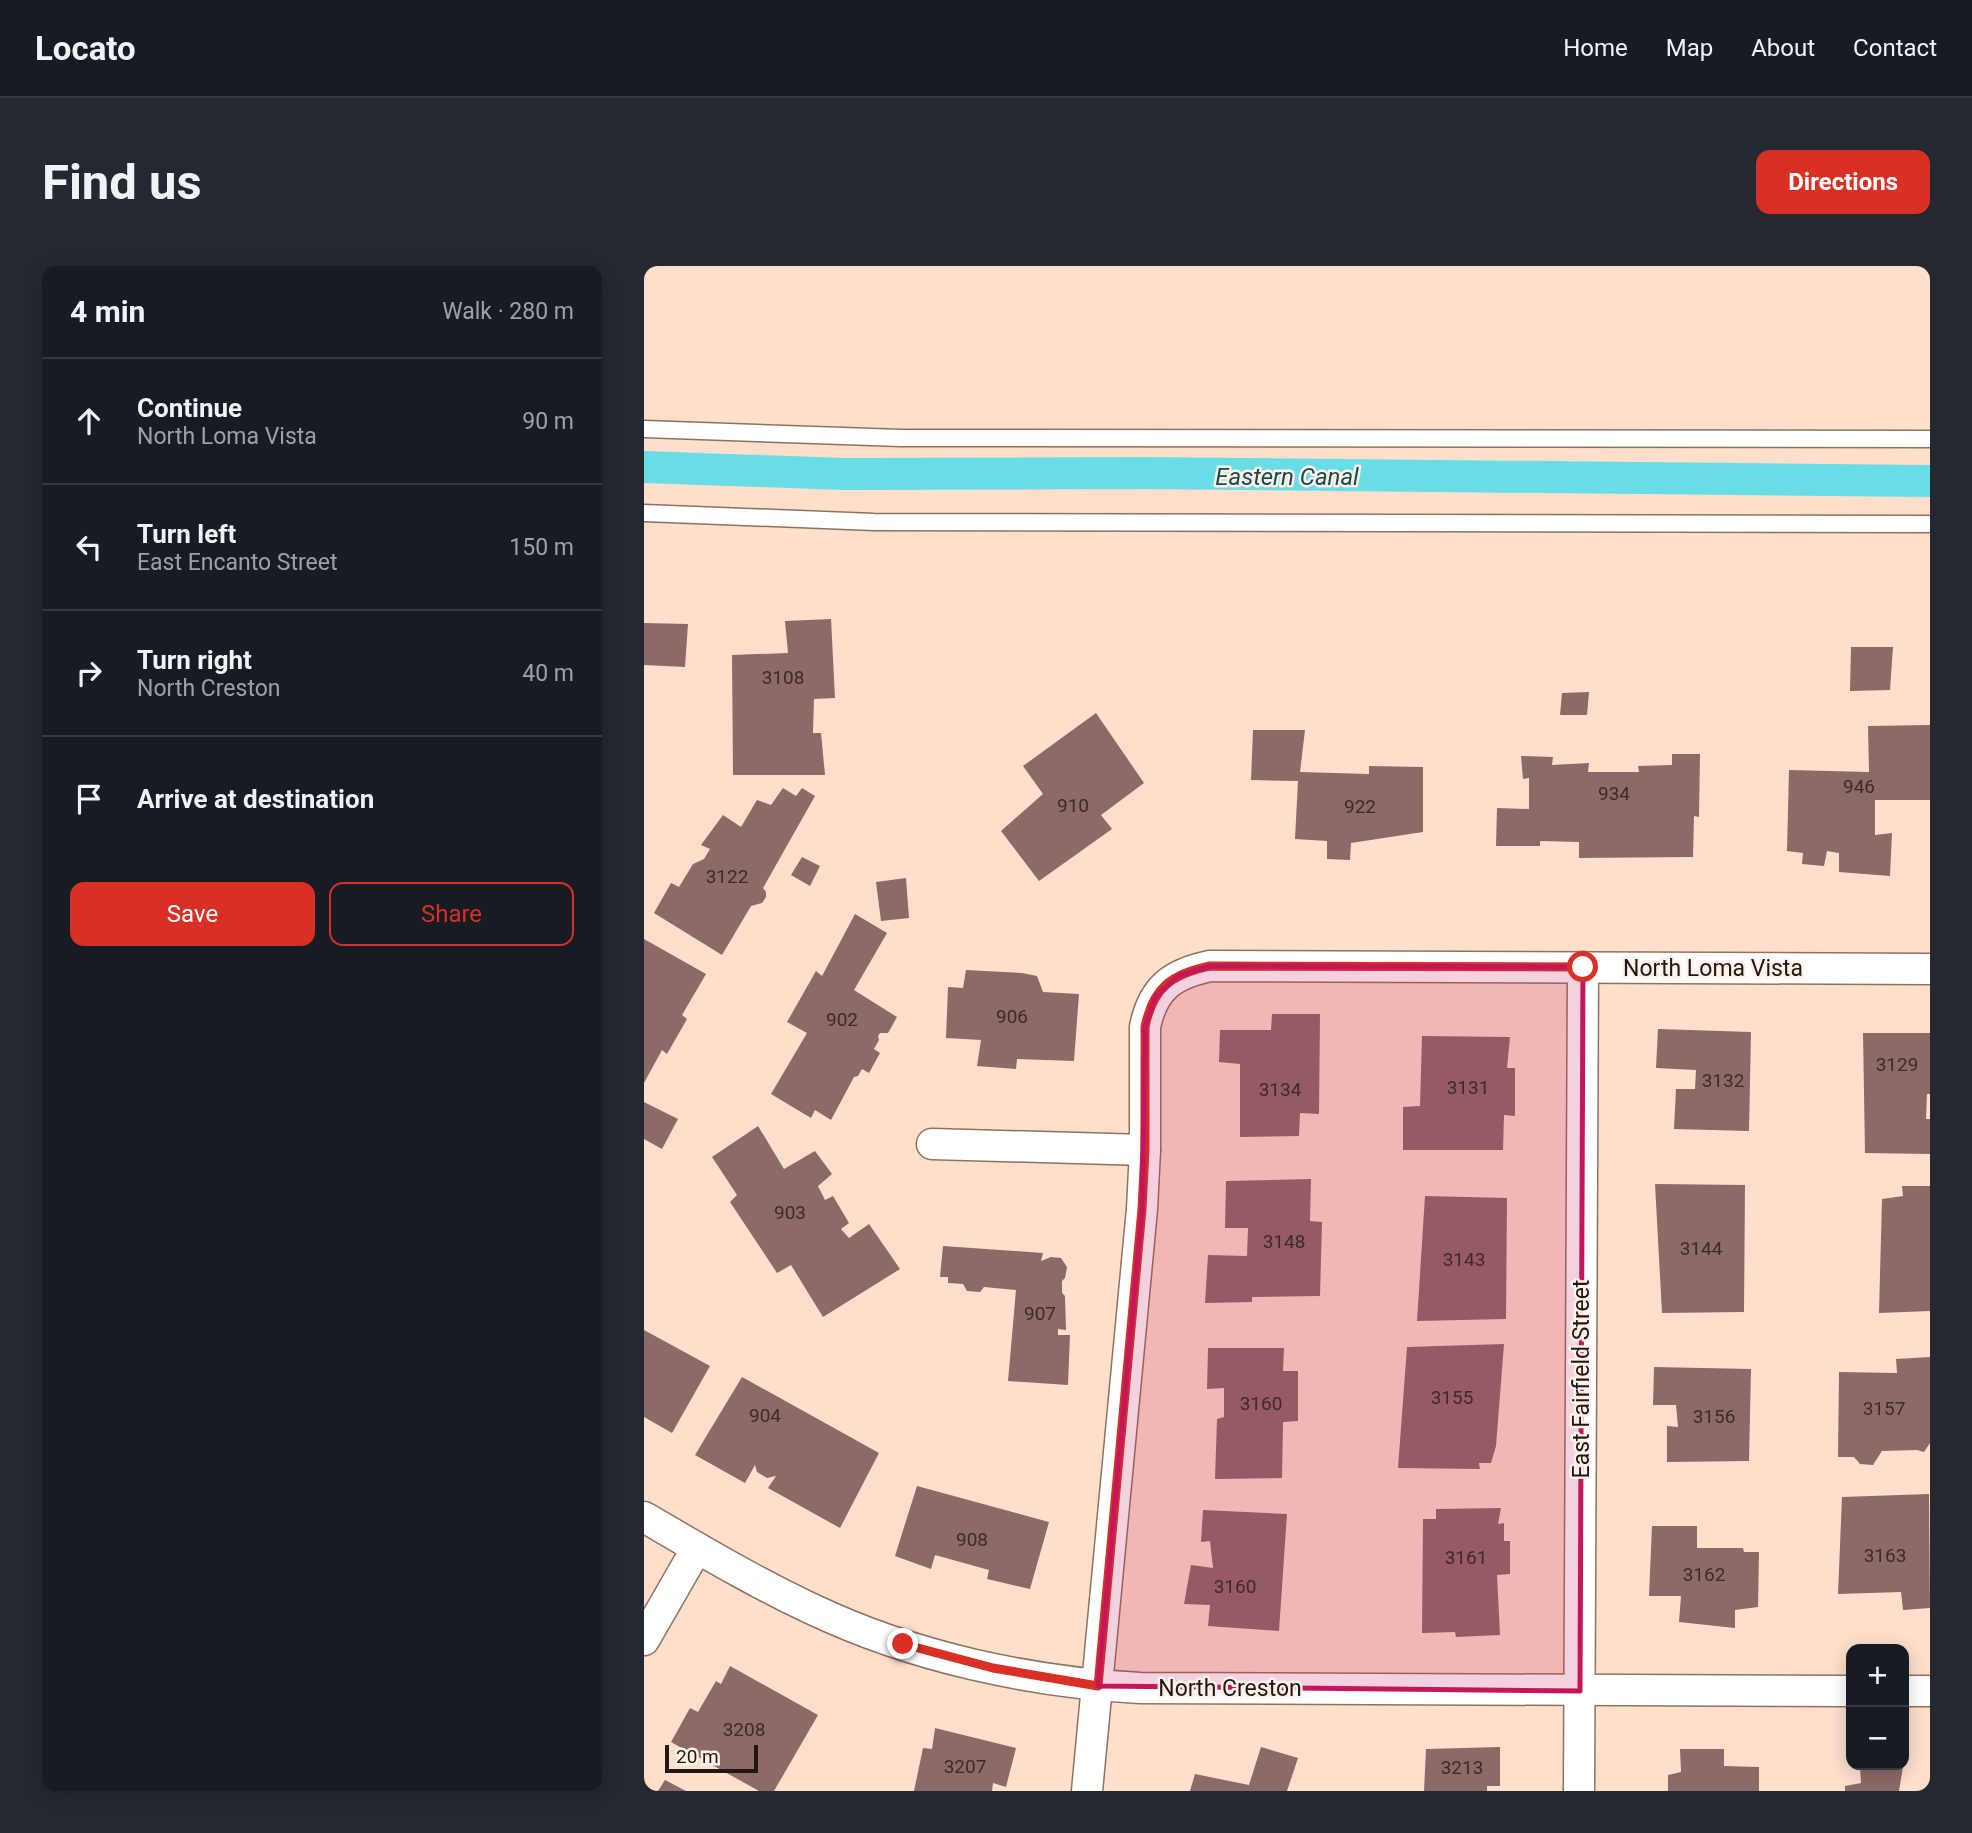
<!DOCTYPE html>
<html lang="en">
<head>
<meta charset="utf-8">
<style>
  body { margin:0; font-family:Roboto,sans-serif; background:#242831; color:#f1f3f6 }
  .controls { position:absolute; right:21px; bottom:21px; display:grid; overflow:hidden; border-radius:14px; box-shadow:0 4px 18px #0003 }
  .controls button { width:63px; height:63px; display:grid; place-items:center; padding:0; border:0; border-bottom:2px solid #363941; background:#171b24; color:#f1f3f6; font:35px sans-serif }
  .scale { position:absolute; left:21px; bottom:18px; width:93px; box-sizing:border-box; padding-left:7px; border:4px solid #221710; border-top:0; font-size:19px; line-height:24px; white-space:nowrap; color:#221710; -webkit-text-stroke:5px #fef1e9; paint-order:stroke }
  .stop { position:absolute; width:21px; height:21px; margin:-16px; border:5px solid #d93025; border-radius:50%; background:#fff }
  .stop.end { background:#d93025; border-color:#fff; box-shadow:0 2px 7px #0008 }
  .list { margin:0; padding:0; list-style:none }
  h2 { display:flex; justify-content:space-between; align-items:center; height:91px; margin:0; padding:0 28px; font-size:30px }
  h2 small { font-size:23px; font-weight:400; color:#9ea1a6 }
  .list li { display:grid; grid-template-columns:46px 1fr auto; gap:21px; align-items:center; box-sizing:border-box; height:126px; padding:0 28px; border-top:2px solid #363941 }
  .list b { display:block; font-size:26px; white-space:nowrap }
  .list p { margin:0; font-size:23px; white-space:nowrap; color:#9ea1a6 }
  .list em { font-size:23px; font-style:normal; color:#9ea1a6 }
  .actions { display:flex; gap:14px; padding:21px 28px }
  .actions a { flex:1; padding:16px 0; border:2px solid #d93025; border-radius:14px; text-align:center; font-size:24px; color:#d93025 }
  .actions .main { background:#d93025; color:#fff }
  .icon { flex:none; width:38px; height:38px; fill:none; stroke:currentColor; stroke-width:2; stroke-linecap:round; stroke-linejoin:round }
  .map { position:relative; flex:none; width:1286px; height:1525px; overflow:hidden; border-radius:14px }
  header { display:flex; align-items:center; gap:42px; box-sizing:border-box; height:98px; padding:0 35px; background:#171b24; border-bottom:2px solid #363941 }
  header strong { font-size:33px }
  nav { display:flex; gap:38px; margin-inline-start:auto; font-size:24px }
  .intro { display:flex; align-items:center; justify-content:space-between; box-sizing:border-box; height:168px; padding:0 42px }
  h1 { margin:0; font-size:49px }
  .button { padding:18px 32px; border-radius:14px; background:#d93025; color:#fff; font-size:24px; font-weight:700 }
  main { display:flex; gap:42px; padding:0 42px }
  aside { flex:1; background:#171b24; border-radius:14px; box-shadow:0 4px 18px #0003 }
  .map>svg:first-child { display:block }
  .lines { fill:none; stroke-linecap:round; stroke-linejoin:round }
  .canal { stroke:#68dde5; stroke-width:32 }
  .building { fill:#8b6a68 }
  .lane-casing { stroke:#8e7261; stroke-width:19 }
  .street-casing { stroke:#8e7261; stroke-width:33 }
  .lane { stroke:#fff; stroke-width:16 }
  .street { stroke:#fff; stroke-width:30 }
  .route { stroke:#d93025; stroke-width:9 }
  .marked { fill:#c2185b; fill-opacity:0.2; stroke:#c2185b; stroke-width:5; stroke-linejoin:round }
  .labels { text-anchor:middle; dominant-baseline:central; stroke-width:5; stroke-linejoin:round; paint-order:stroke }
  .number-label { font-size:19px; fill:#3c2c26 }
  .street-label { font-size:23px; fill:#221710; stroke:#fef1e9 }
  .water-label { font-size:24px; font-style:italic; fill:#154a4d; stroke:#fef1e9 }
</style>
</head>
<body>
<header>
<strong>Locato</strong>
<nav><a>Home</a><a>Map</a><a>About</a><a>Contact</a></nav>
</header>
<div class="intro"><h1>Find us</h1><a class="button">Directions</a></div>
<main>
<aside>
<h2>4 min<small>Walk · 280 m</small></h2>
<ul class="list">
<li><svg class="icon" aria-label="ahead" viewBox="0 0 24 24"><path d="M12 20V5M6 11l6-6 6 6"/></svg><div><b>Continue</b><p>North Loma Vista</p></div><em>90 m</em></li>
<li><svg class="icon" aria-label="left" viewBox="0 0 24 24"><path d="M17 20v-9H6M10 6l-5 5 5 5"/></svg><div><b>Turn left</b><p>East Encanto Street</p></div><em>150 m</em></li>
<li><svg class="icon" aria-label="right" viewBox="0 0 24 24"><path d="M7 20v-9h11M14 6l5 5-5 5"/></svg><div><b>Turn right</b><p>North Creston</p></div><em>40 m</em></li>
<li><svg class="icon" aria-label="arrive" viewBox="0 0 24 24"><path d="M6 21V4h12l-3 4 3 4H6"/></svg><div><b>Arrive at destination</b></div></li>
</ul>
<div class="actions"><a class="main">Save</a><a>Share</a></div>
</aside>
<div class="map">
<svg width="1286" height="1525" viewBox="0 0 1286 1525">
  <rect width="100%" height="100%" fill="#fedfcc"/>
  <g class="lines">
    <polyline class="canal" points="0,201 201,208 501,207 1286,215"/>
  </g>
  <g class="building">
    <polygon points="187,353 191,432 170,433 169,467 177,467 181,509 89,509 88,389 144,387 141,355"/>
    <polygon points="0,357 44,358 41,401 0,399"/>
    <polygon points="1207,381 1249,381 1246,424 1206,425"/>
    <polygon points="945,426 943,449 916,449 918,427"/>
    <polygon points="452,447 500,517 457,549 468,563 395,615 357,565 399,528 379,500"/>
    <polygon points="1286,459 1286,534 1231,534 1231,569 1248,567 1246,610 1195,606 1195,587 1183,585 1180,600 1158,598 1159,587 1143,585 1145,504 1225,506 1224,460"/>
    <polygon points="609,464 661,464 656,506 725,508 725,500 779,501 779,566 707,577 706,594 683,593 683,575 651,573 654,515 607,514"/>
    <polygon points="1028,488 1056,488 1055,551 1050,550 1049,591 935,592 935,576 896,575 896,580 852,580 853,542 885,543 885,512 879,513 877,490 909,491 908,499 945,497 944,506 995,506 994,500 1028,499"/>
    <polygon points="139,522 152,530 158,522 171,530 119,622 122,626 122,631 118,637 107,640 78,689 10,647 27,617 35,621 49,598 60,593 66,583 57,579 79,549 97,561 113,534 127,539"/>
    <polygon points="158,591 176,600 166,620 147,609"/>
    <polygon points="262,612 265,652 237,655 232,616"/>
    <polygon points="211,648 243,667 210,724 253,751 244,767 236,767 234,770 235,774 230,783 236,787 225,807 218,803 214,810 210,811 187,854 171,844 167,852 127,828 163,767 143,756 172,705 178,710"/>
    <polygon points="0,673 62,708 38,749 43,753 23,788 18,784 0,817"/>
    <polygon points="322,704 378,707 393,710 399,726 435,728 430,795 373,793 372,803 333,800 337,774 302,772 304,721 319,722"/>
    <polygon points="628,748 676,748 675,848 656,847 655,870 596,871 596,798 575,796 576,764 627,764"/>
    <polygon points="1014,763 1107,766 1105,865 1030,863 1032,823 1051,823 1052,804 1012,802"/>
    <polygon points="1219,767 1286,767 1286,828 1283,828 1282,853 1286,853 1286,888 1221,887"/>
    <polygon points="778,770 866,771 863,802 871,802 871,850 860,849 859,884 759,884 759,841 776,840"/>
    <polygon points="0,836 34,853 18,883 0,873"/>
    <polygon points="114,860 140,903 171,885 188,908 174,920 181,934 189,930 205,957 197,963 205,972 225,958 256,1003 179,1051 147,999 133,1007 86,936 93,929 68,891"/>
    <polygon points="667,913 666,955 678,956 676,1030 608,1031 608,1036 561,1037 564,989 603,990 604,962 581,962 582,915"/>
    <polygon points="1011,918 1101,919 1100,1046 1018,1047"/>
    <polygon points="1258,920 1286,920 1286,1045 1235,1047 1238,933 1259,930"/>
    <polygon points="781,930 863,932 862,1053 773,1055"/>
    <polygon points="299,980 399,987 397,995 407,991 417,992 423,1001 421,1012 418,1015 418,1027 421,1030 422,1064 414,1063 414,1069 426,1069 424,1119 364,1115 372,1024 340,1021 336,1026 323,1025 319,1018 304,1017 304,1011 296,1011"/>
    <polygon points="0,1064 66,1100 28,1167 0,1151"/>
    <polygon points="860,1078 852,1180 847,1197 835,1197 836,1203 754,1202 763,1081"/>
    <polygon points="564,1082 640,1082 639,1105 654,1105 654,1155 639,1156 638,1212 571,1213 573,1153 580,1151 580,1122 563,1123"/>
    <polygon points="1286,1091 1286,1177 1280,1186 1273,1184 1238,1185 1229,1199 1216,1198 1210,1191 1194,1191 1195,1106 1253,1107 1252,1093"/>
    <polygon points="1010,1101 1107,1103 1105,1195 1023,1196 1023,1160 1034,1161 1032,1139 1009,1139"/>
    <polygon points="98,1111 235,1187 196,1262 124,1222 132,1210 123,1212 113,1206 111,1199 101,1217 51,1189"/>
    <polygon points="273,1220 405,1256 386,1323 343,1313 345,1304 291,1289 287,1303 251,1290"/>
    <polygon points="1285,1228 1286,1342 1259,1344 1257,1326 1194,1328 1198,1231"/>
    <polygon points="857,1242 854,1258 860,1257 860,1275 866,1275 866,1308 853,1309 856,1369 812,1371 811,1366 778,1367 779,1253 792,1253 792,1243"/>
    <polygon points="559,1244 643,1248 635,1365 564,1360 566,1339 540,1338 547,1299 569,1302 566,1275 557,1276"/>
    <polygon points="1008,1260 1053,1260 1053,1282 1099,1282 1100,1286 1115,1286 1114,1341 1091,1344 1091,1362 1035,1356 1037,1330 1005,1330"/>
    <polygon points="86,1400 174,1449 130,1525 115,1525 27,1476 46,1442 54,1446 72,1415 77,1418"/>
    <polygon points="291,1462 372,1482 362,1521 349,1517 348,1525 270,1525 279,1482 288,1483"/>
    <polygon points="617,1481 654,1492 643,1525 546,1525 551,1508 605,1519"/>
    <polygon points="856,1481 856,1520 843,1520 843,1525 780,1525 782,1483"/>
    <polygon points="1036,1483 1080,1483 1080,1500 1115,1501 1115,1525 1024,1525 1024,1509 1037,1506"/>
    <polygon points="1216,1501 1259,1501 1255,1525 1201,1525 1201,1520 1217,1517"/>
    <polygon points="21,1514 42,1525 14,1525"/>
  </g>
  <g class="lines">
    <g class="lane-casing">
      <g id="lane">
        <polyline points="0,163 257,172 1286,173"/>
        <polyline points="0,247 230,256 1286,258"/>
      </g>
    </g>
    <g class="street-casing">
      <g id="street">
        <polyline points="288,878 501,884"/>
        <path d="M0,1251C55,1283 110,1316 168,1343C269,1391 385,1416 496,1422L1207,1425"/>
        <polyline points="0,1374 53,1282"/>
        <polyline points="1260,1425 1286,1425"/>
        <path d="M443,1525L498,943L501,884V761C509,722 528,708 566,700L1286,703"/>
        <polyline points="935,1525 939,701"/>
      </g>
    </g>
    <use href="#lane" class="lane"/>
    <use href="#street" class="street"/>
  </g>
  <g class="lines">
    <path class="route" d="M259,1378L349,1402L454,1420L498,943L501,884V761C509,721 528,708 566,700L939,701"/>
  </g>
  <path class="marked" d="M566,700L939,701L936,1425L454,1420L498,943L501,761L511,731L534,710Z"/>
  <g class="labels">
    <g class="number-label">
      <text x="139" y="411">3108</text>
      <text x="1215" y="520">946</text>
      <text x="970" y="527">934</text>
      <text x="429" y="539">910</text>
      <text x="716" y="540">922</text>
      <text x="83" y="610">3122</text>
      <text x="368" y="750">906</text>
      <text x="198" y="753">902</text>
      <text x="1253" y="798">3129</text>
      <text x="1079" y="814">3132</text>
      <text x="824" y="821">3131</text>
      <text x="636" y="823">3134</text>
      <text x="146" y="946">903</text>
      <text x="640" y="975">3148</text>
      <text x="1057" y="982">3144</text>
      <text x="820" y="993">3143</text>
      <text x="396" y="1047">907</text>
      <text x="808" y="1131">3155</text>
      <text x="617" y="1137">3160</text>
      <text x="1240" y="1142">3157</text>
      <text x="121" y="1149">904</text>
      <text x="1070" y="1150">3156</text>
      <text x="328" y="1273">908</text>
      <text x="1241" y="1289">3163</text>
      <text x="822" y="1291">3161</text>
      <text x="1060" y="1308">3162</text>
      <text x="591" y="1320">3160</text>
      <text x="100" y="1463">3208</text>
      <text x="321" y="1500">3207</text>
      <text x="818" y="1501">3213</text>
    </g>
    <g class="street-label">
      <text x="1069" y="702">North Loma Vista</text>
      <text transform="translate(937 1113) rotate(-90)">East Fairfield Street</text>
      <text x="586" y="1422">North Creston</text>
    </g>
    <g class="water-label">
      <text x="643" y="211">Eastern Canal</text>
    </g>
  </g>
</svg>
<div class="controls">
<button>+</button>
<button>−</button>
</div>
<div class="scale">20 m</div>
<div class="stop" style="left:939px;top:701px"></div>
<div class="stop end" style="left:259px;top:1378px"></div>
</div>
</main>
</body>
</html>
